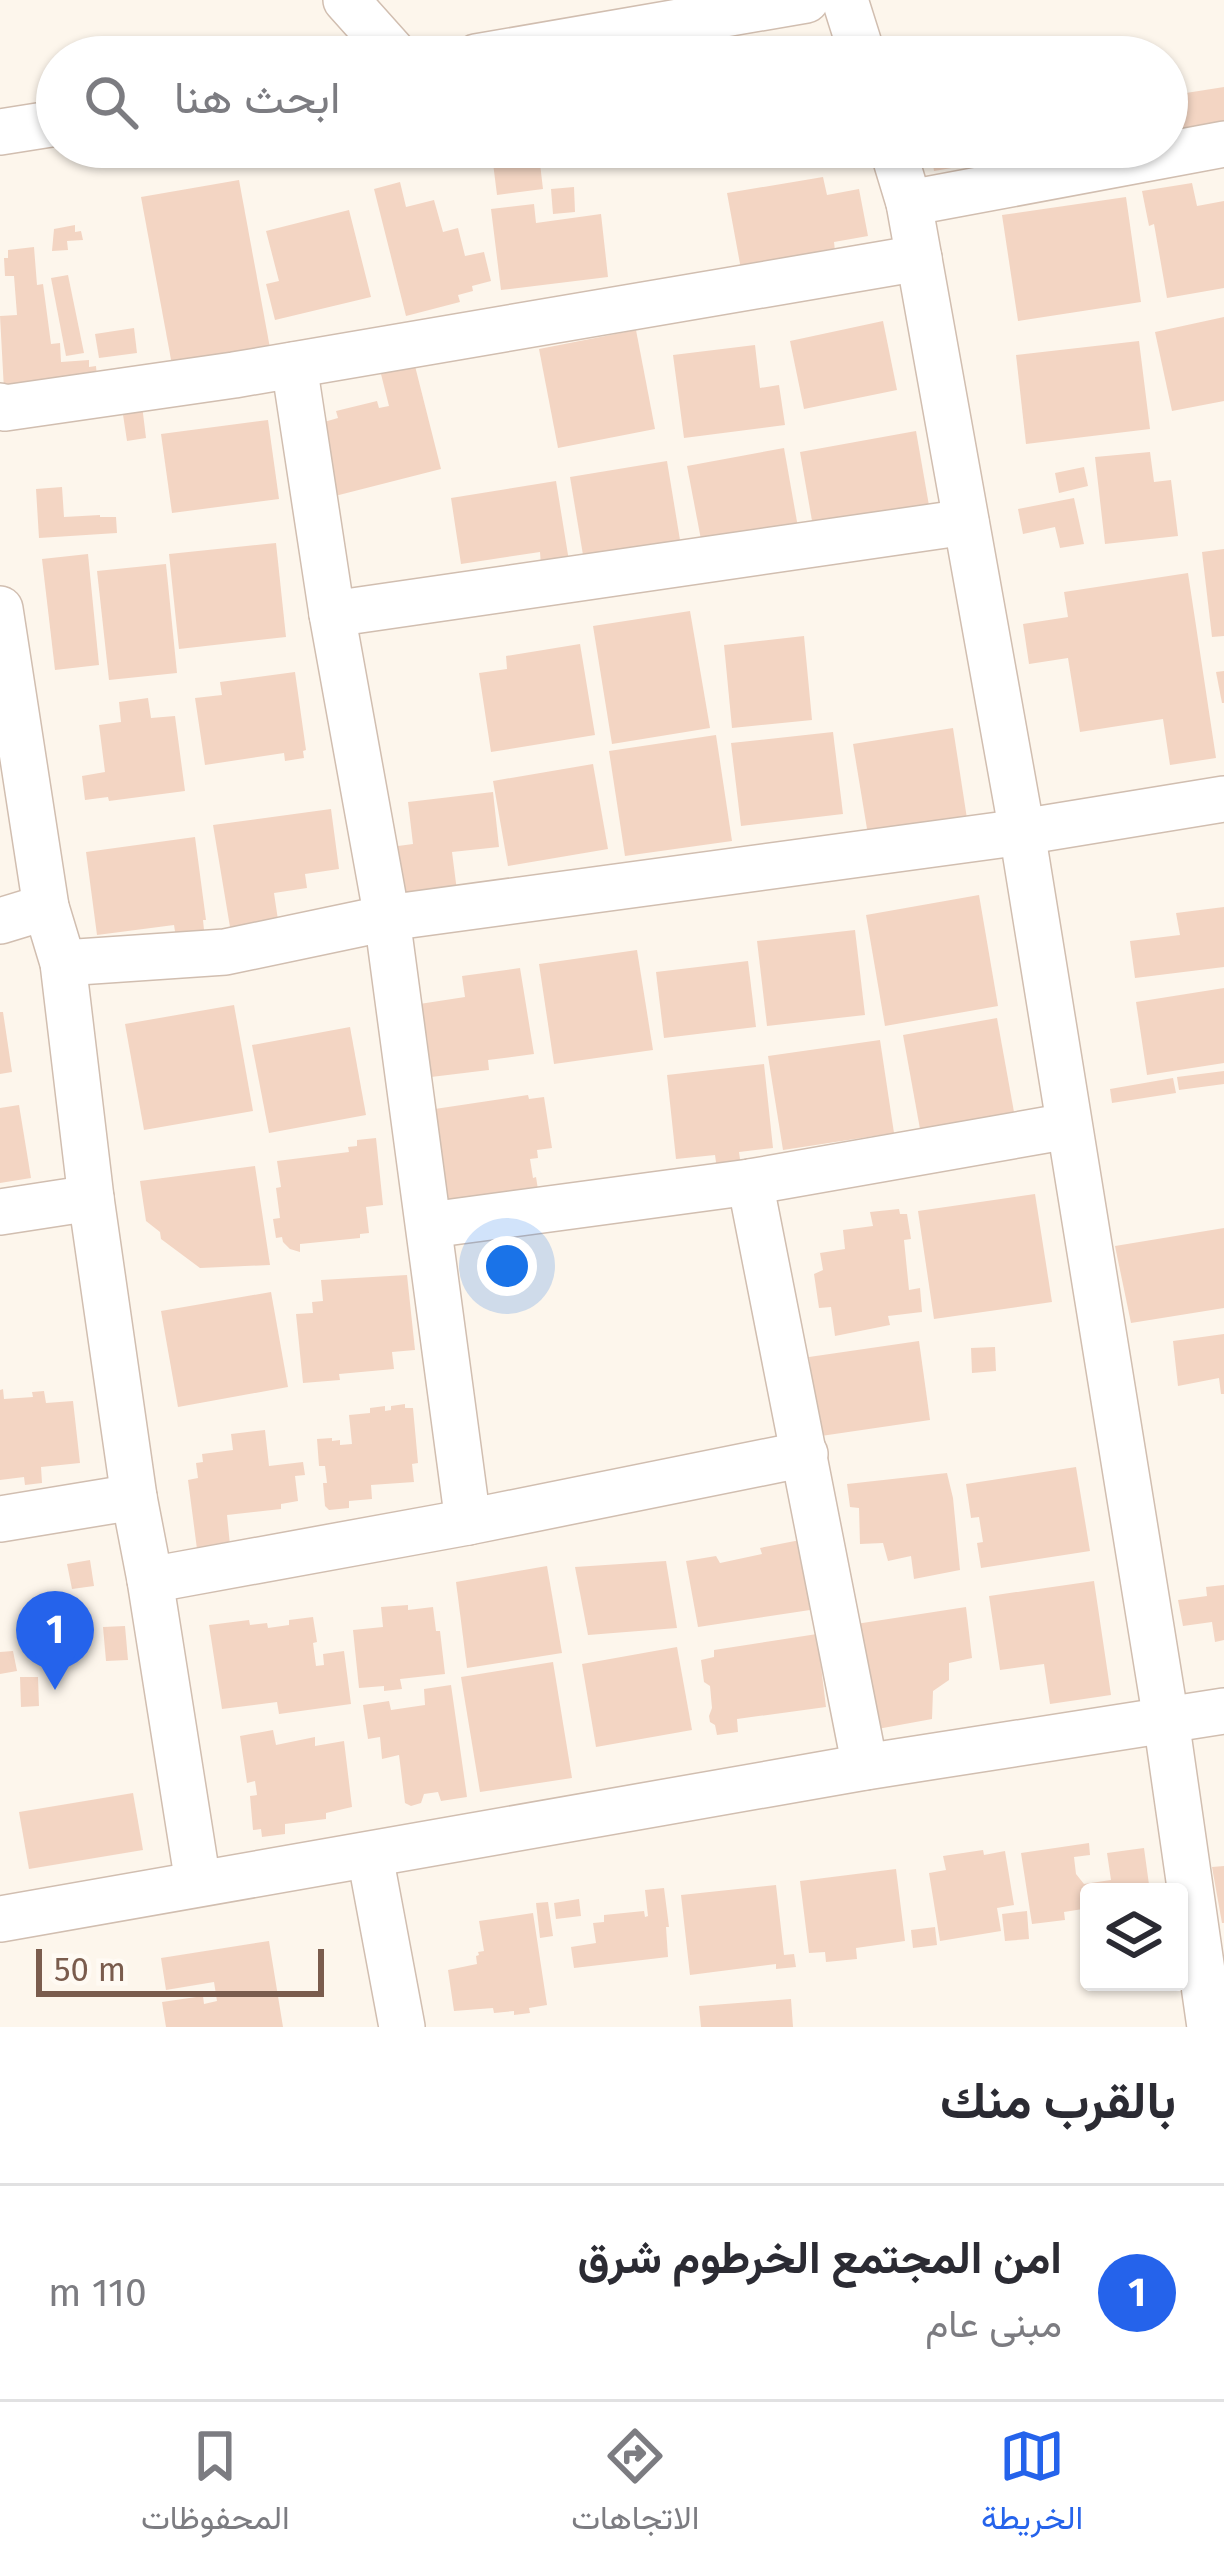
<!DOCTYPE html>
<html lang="ar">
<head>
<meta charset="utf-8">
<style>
  body { margin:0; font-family:"Fira Sans",Vazirmatn,sans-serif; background:#f7f7f7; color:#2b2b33; direction:rtl }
  .controls { position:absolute; right:36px; bottom:36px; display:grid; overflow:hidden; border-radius:12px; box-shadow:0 3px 9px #0004 }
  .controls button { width:108px; height:108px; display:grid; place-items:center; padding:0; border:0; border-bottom:3px solid #e1e1e2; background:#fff; color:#2b2b33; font:60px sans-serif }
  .scale { position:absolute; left:36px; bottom:30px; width:288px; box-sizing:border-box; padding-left:12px; border:6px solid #7a5c4d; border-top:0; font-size:33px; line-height:42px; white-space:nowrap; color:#7a5c4d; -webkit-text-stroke:9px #fffaf3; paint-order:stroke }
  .you { position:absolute; left:507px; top:1266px; width:42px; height:42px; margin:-30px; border:9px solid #fff; border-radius:50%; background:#1a73e8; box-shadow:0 0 0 18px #1a73e833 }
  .badge { display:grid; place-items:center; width:78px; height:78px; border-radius:50%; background:#2563eb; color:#fff; font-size:39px; font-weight:700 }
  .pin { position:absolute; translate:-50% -99px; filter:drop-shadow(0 3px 6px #0008) }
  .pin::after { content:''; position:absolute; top:63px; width:42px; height:36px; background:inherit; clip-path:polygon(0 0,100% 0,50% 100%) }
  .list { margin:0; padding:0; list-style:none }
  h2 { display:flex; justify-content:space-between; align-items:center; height:156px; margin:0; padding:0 48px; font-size:51px }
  h2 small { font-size:39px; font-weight:400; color:#7c7c81 }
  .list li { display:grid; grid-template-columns:78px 1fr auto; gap:36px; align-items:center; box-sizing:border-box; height:216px; padding:0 48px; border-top:3px solid #e1e1e2 }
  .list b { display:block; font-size:45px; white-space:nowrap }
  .list p { margin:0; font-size:39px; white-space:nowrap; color:#7c7c81 }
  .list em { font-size:39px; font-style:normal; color:#7c7c81 }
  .icon { flex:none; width:66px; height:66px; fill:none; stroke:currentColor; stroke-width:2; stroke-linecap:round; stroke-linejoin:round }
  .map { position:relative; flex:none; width:1224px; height:2027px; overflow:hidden; direction:ltr }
  .search { position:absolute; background:#fff; box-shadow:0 3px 9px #0004; left:36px; right:36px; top:36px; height:132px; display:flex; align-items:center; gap:30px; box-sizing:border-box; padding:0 42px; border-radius:66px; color:#7c7c81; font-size:45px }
  .sheet { height:372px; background:#fff }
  nav { display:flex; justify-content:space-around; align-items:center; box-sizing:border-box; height:168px; border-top:3px solid #e1e1e2; background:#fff; font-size:33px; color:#7c7c81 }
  nav a { display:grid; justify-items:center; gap:6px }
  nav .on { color:#2563eb }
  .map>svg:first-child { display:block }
  .building { fill:#f3d5c3 }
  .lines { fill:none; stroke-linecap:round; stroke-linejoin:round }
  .minor-casing { stroke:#d1beb0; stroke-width:48 }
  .minor { stroke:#fff; stroke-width:45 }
</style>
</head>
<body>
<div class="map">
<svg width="1224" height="2027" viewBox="0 0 1224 2027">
  <rect width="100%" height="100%" fill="#fdf6ec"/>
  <g class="building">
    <polygon points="1042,37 1046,57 969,57 967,49"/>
    <polygon points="1224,87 1224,126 1167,134 1167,96"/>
    <polygon points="491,147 538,147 543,189 497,195"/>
    <polygon points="930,147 1107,147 996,179 993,161 934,171"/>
    <polygon points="823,177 827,195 859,189 868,236 834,242 835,251 743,280 727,193"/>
    <polygon points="239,180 270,348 172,365 141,197"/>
    <polygon points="400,182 406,207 434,200 443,232 458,228 465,256 484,252 491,281 472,286 473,291 458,295 460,302 406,316 374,189"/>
    <polygon points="1192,183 1197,206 1224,201 1224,288 1167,298 1154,224 1149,226 1142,191"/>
    <polygon points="574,187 575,212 553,214 551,189"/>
    <polygon points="1126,197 1141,302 1018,321 1002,215"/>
    <polygon points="534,204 536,223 601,214 608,277 501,290 491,209"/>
    <polygon points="349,210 371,297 275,320 266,284 279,281 266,231"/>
    <polygon points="75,225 75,232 81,231 83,240 67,241 68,250 52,251 54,229"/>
    <polygon points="34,247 37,285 43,284 51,344 60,343 61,362 89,360 89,367 96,366 97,378 4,390 0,316 17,315 14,276 5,276 4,258 8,258 8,250"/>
    <polygon points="68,275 84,353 66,356 51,278"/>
    <polygon points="1224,317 1224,401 1172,411 1155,332"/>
    <polygon points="883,321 897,390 804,409 790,341"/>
    <polygon points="134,328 137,353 99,358 95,334"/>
    <polygon points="636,330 655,429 558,448 539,349"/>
    <polygon points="1139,341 1150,429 1026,444 1016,355"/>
    <polygon points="755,345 760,388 779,385 785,425 684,438 673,355"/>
    <polygon points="415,366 441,469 335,496 317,424 338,418 336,411 377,401 379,408 389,406 381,374"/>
    <polygon points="142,405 146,438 127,441 122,408"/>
    <polygon points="268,420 279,499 172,513 161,434"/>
    <polygon points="916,431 931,517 815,538 800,452"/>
    <polygon points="784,448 799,533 703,550 687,466"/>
    <polygon points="1150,452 1154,482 1171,480 1178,536 1105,544 1095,457"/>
    <polygon points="667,461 680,540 583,555 570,477"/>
    <polygon points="1084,467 1088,486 1059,493 1055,473"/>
    <polygon points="556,481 569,561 541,566 540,552 461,564 451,498"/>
    <polygon points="62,487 64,517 100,515 100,517 116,517 117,533 39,538 36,489"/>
    <polygon points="1074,498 1084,544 1060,548 1055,527 1023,534 1018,509"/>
    <polygon points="276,543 286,637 179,649 169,554"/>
    <polygon points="1224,549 1224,636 1212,637 1202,552"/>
    <polygon points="88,554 99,665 55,670 42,559"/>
    <polygon points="166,564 177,673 109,680 97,571"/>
    <polygon points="1188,573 1216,758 1170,765 1163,719 1080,732 1068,658 1029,664 1023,624 1068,617 1064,592"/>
    <polygon points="690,611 710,728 612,744 593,626"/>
    <polygon points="804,636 812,720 732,728 724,645"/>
    <polygon points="580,644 595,735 491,752 479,673 507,669 506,656"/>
    <polygon points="1224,671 1224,703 1222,703 1216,672"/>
    <polygon points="295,672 306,750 303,751 304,758 285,761 284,753 205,765 195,698 222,695 220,682"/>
    <polygon points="148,698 151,718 175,716 185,791 109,801 108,797 85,800 82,776 105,772 99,725 121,722 119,702"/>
    <polygon points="953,728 968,825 869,841 853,744"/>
    <polygon points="833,732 843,814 741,826 731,743"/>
    <polygon points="716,735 732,841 625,856 609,751"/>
    <polygon points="593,764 608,849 508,866 493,781"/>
    <polygon points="493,792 499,847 452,852 458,899 390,907 383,848 413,844 408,802"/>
    <polygon points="331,809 339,869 305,874 307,888 274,893 278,920 230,927 213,825"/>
    <polygon points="195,837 206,920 203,920 205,940 177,944 174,925 97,935 86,852"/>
    <polygon points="979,895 998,1006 885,1026 866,915"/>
    <polygon points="1224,907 1224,967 1135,978 1130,941 1180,935 1176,913"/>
    <polygon points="855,930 865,1015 767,1026 757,941"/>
    <polygon points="637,950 653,1050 554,1064 539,964"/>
    <polygon points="748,961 756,1027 664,1038 656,972"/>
    <polygon points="520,968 534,1054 488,1060 489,1070 431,1077 427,1037 418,1039 413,1005 465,997 462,976"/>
    <polygon points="1224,988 1224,1063 1147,1075 1136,1002"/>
    <polygon points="234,1005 253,1111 144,1130 125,1024"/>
    <polygon points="0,1012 3,1012 12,1072 0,1074"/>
    <polygon points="997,1018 1014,1112 920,1129 903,1035"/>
    <polygon points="350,1027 366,1115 269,1133 252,1045"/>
    <polygon points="880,1040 894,1133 783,1150 768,1056"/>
    <polygon points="764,1064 773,1148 739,1152 743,1181 719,1184 715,1155 676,1159 667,1075"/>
    <polygon points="1224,1071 1224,1084 1179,1090 1177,1077"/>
    <polygon points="1173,1078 1176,1093 1112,1103 1110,1089"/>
    <polygon points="528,1095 529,1099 544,1097 552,1148 537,1150 538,1158 530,1159 533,1178 536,1177 540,1202 439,1217 428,1110"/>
    <polygon points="19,1105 31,1178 0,1183 0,1108"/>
    <polygon points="376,1138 383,1205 366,1207 369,1233 360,1234 360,1238 300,1244 300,1252 290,1249 283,1242 282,1237 276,1238 273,1219 280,1218 276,1188 281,1187 277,1161 349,1152 348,1147 357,1146 357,1140"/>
    <polygon points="255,1166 270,1265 200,1268 161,1239 160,1232 146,1221 140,1181"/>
    <polygon points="1035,1194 1052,1302 934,1319 918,1211"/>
    <polygon points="899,1209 900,1214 907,1214 911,1239 904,1240 909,1290 920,1288 922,1312 888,1316 890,1325 835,1336 831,1307 819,1308 814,1274 823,1270 820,1253 845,1249 843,1230 873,1226 870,1212"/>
    <polygon points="1224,1228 1224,1308 1131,1323 1115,1246"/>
    <polygon points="407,1275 415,1350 392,1352 394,1369 339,1374 340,1380 303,1383 296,1314 313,1313 312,1302 323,1301 321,1280"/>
    <polygon points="271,1292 288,1387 178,1407 161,1311"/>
    <polygon points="1224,1334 1224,1394 1221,1394 1219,1378 1178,1386 1173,1341"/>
    <polygon points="919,1341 930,1420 821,1436 809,1357"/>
    <polygon points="995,1347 996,1371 972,1373 971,1348"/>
    <polygon points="3,1389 4,1399 33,1397 32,1392 44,1391 46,1403 73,1401 80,1463 41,1467 42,1483 25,1485 24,1477 0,1480 0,1390"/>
    <polygon points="405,1404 405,1408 413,1408 418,1463 412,1464 414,1482 371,1485 372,1499 349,1501 349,1508 329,1510 325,1506 323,1483 327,1483 325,1466 319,1466 317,1439 332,1438 332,1441 340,1440 340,1445 352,1444 349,1415 370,1413 370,1408 385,1406 385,1411 391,1410 391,1406"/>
    <polygon points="265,1430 269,1466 303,1462 305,1475 295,1476 298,1501 281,1504 281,1509 227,1515 230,1545 197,1549 188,1480 198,1478 196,1463 203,1462 202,1454 233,1450 231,1434"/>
    <polygon points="1076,1467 1090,1551 981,1568 977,1543 983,1542 979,1517 971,1518 966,1484"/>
    <polygon points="947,1473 953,1498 960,1570 914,1579 911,1556 888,1561 883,1543 860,1544 859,1508 850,1507 847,1484"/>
    <polygon points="800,1540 810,1610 698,1627 686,1561 716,1556 720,1563 762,1554 760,1548"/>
    <polygon points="90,1560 94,1586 72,1589 67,1564"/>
    <polygon points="666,1561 677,1628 588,1635 575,1567"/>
    <polygon points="547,1566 562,1653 467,1668 456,1582"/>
    <polygon points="1094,1581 1111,1695 1050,1704 1044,1664 1000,1670 989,1596"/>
    <polygon points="1224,1585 1224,1640 1215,1642 1212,1622 1183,1626 1178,1600 1207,1596 1206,1587"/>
    <polygon points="408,1605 408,1610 433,1607 436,1631 440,1631 445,1674 400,1679 402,1689 384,1691 384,1686 359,1688 353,1630 383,1627 381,1607"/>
    <polygon points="966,1607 972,1658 949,1663 949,1680 933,1691 932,1719 872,1730 856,1624"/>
    <polygon points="313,1617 317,1642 313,1643 316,1666 324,1665 323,1654 344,1651 351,1704 279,1714 277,1702 222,1709 209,1625 249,1620 250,1625 267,1623 268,1628 289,1625 289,1620"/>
    <polygon points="125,1626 128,1660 106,1661 103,1627"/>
    <polygon points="817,1634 826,1707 737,1719 738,1732 717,1735 715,1725 710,1722 709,1716 712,1708 710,1686 704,1682 701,1660 714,1657 714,1650"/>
    <polygon points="677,1647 692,1730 596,1747 582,1664"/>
    <polygon points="13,1651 17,1671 0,1674 0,1652"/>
    <polygon points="553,1662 572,1778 480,1792 461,1677"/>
    <polygon points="20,1677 38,1677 39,1706 21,1707"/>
    <polygon points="451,1685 467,1797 441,1801 438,1792 424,1794 421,1803 411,1806 405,1803 399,1755 382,1759 380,1737 368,1739 363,1705 389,1701 391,1710 425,1705 424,1689"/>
    <polygon points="273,1730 276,1745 315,1737 315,1746 344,1741 352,1807 326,1813 326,1819 285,1824 285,1834 262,1837 261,1829 253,1830 250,1796 257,1795 255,1781 247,1783 240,1736"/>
    <polygon points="133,1793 143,1850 29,1869 19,1812"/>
    <polygon points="1089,1843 1090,1855 1074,1857 1076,1874 1084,1884 1111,1880 1107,1853 1144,1848 1150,1892 1089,1892 1089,1908 1064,1912 1065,1920 1032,1924 1021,1853"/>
    <polygon points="983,1850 984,1855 1005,1851 1014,1905 997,1908 1001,1931 940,1941 929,1873 946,1870 943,1856"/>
    <polygon points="1224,1866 1224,1923 1222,1923 1212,1867"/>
    <polygon points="896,1869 905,1941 856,1948 857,1959 826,1962 825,1952 809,1953 800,1881"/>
    <polygon points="776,1885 784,1955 794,1954 796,1967 776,1969 776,1964 690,1975 681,1895"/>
    <polygon points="664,1888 669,1927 666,1927 668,1957 574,1968 571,1947 596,1943 593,1923 604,1922 604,1915 644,1911 645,1917 648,1916 645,1890"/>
    <polygon points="579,1899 581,1916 556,1919 554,1903"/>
    <polygon points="548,1902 553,1936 540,1938 536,1903"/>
    <polygon points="1027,1911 1029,1939 1005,1941 1002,1914"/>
    <polygon points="533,1913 547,2005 529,2008 530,2013 514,2015 514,2011 494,2013 493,2008 454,2011 448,1970 477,1964 476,1956 479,1955 478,1952 484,1951 479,1921"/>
    <polygon points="935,1927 937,1945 913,1948 911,1930"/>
    <polygon points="269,1941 283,2027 166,2027 162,2002 203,1996 204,2004 217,2001 214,1982 166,1990 161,1958"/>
    <polygon points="791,1999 793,2027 701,2027 699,2006"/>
  </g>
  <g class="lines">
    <g class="minor-casing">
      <g id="minor">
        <polyline points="346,0 397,57"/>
        <polyline points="845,0 863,57"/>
        <polyline points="476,57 806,0"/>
        <polyline points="0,132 57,123"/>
        <polyline points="892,147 909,203 1022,832 1166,1720 1210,2027"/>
        <polyline points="909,203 1224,144"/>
        <polyline points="294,365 332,614 387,918 468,1522"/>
        <polyline points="0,406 5,408 234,375 919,258"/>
        <polyline points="0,609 46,907 63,963 91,1198 134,1497 150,1580 198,1883"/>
        <polyline points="332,614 966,522"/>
        <polyline points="0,921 46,907"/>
        <polyline points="63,963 225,952 387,918 1022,832 1224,799"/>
        <polyline points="750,1182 865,1767"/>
        <polyline points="0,1212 91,1198"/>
        <polyline points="430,1225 750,1182 1068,1126"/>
        <polyline points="0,1519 134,1497"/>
        <polyline points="150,1580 468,1522 805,1454"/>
        <polyline points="370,1856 402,2027"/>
        <polyline points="0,1919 865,1767 1224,1711"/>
      </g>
    </g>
    <use href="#minor" class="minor"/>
  </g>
</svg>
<div class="controls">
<button><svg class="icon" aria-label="layers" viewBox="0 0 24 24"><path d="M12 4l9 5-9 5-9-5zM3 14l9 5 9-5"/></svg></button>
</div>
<div class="scale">50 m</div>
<div class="you"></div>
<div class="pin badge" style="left:55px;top:1690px">1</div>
<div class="search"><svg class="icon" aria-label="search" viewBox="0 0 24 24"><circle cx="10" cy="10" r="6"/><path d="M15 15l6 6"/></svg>ابحث هنا</div>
</div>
<section class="sheet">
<h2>بالقرب منك<small></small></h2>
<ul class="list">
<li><span class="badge">1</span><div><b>امن المجتمع الخرطوم شرق</b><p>مبنى عام</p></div><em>110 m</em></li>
</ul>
</section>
<nav>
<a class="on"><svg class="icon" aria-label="map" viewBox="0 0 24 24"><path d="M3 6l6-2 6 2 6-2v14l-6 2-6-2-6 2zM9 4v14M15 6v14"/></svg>الخريطة</a>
<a><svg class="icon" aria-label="directions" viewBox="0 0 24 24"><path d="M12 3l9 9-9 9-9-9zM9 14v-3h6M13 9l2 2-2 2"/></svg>الاتجاهات</a>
<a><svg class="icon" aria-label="saved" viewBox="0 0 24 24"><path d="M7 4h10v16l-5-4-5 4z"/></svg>المحفوظات</a>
</nav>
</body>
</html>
